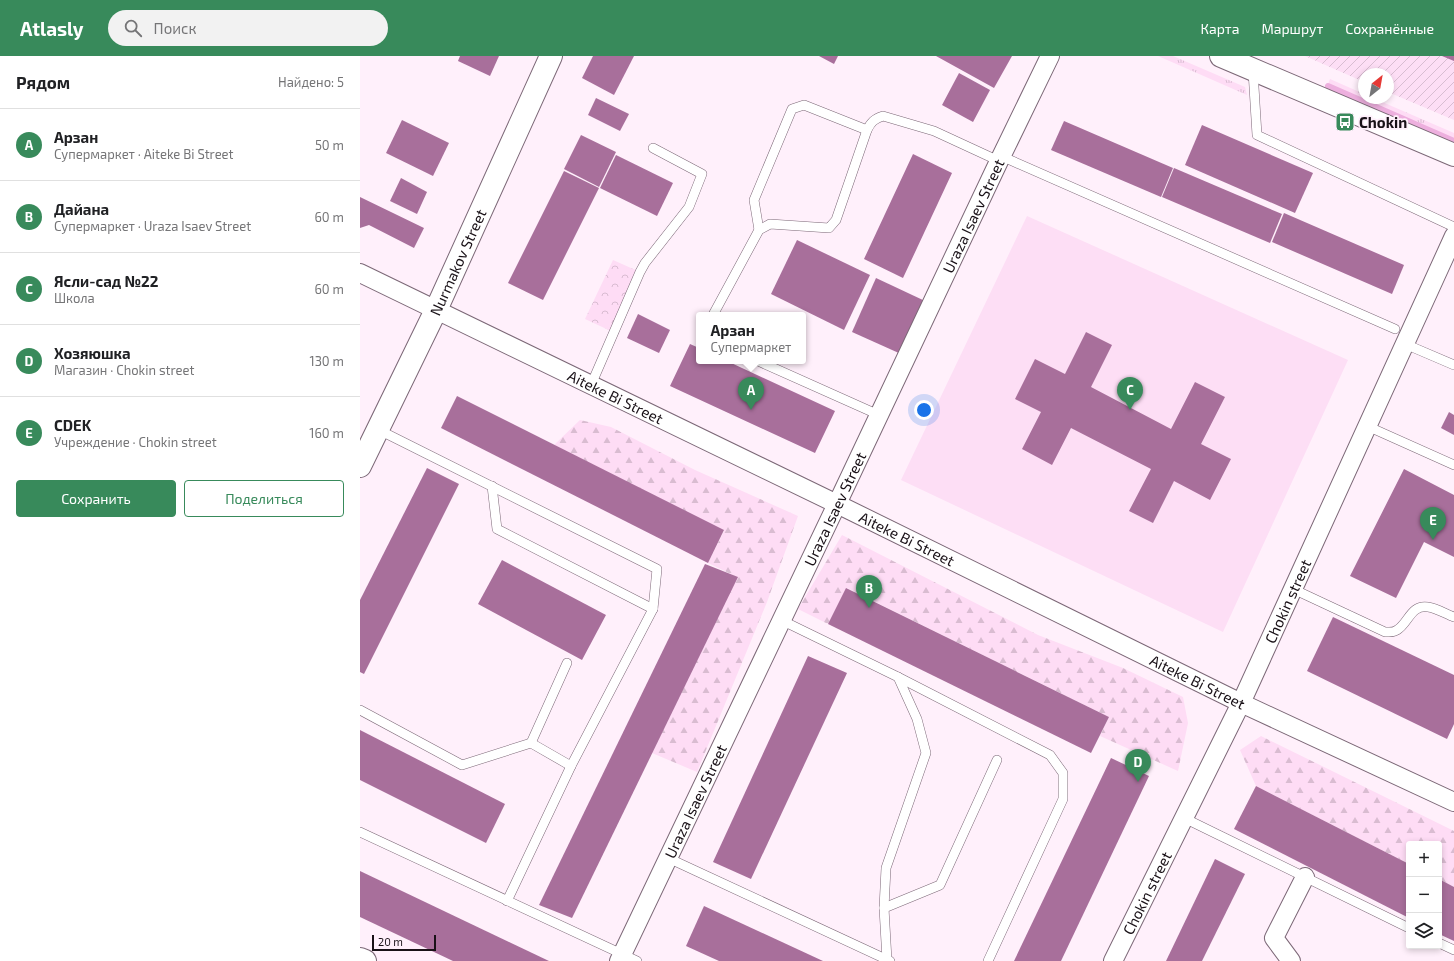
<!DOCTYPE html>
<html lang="ru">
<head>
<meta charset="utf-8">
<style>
  body { margin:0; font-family:"Exo 2",sans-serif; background:#f2f2f2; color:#202124 }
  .controls { position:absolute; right:12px; bottom:12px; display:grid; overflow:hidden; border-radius:4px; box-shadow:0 2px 6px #0003 }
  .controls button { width:36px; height:36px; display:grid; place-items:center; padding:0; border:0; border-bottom:1px solid #e0e0e0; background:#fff; color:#202124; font:20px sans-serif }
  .compass { position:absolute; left:998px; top:12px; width:36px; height:36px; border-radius:50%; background:#fff; box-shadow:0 2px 6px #0003; rotate:31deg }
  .scale { position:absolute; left:12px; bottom:10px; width:64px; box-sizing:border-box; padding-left:4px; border:2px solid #191117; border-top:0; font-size:11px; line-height:14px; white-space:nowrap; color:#191117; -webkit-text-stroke:3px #fff0fb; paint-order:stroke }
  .you { position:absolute; left:564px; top:354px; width:14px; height:14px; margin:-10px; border:3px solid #fff; border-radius:50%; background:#1a73e8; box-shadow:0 0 0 6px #1a73e833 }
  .badge { display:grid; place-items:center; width:26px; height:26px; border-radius:50%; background:#388a5b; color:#fff; font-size:13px; font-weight:700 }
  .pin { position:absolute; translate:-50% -33px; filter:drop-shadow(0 1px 2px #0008) }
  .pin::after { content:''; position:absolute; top:21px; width:14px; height:12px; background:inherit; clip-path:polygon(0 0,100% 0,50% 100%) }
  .popup { position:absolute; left:336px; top:256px; width:110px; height:52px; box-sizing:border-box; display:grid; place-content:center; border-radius:4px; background:#fff; filter:drop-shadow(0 1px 3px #0005); font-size:13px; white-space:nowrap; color:#757577 }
  .popup b { font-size:15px; color:#202124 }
  .popup::after { content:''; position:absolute; left:50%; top:100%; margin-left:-8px; border:8px solid transparent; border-top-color:#fff }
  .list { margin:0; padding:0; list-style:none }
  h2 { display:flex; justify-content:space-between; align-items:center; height:52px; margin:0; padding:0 16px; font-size:17px }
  h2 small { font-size:13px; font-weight:400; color:#757577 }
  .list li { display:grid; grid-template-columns:26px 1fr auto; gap:12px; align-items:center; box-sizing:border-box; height:72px; padding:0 16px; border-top:1px solid #e0e0e0 }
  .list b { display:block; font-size:15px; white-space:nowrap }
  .list p { margin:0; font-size:13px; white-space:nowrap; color:#757577 }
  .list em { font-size:13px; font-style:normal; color:#757577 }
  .actions { display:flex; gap:8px; padding:12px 16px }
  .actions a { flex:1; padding:9px 0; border:1px solid #388a5b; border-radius:4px; text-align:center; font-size:14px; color:#388a5b }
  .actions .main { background:#388a5b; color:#fff }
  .icon { flex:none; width:22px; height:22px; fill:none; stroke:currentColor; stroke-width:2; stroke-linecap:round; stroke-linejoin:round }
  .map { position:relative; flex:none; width:1094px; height:905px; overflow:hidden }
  header { display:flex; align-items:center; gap:24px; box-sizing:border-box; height:56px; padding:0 20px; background:#388a5b; color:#fff }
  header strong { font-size:19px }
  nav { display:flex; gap:22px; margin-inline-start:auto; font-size:14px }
  .search { width:280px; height:36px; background:#f2f2f2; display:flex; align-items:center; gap:10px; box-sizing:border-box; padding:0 14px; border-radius:22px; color:#757577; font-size:15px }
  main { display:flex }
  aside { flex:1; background:#fff }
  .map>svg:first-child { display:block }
  .built { fill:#fddef5 }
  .industrial { fill:url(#industrial-furrows) }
  .grass { fill:url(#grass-tufts) }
  .forest { fill:url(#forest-firs) }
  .park { fill:url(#park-crowns) }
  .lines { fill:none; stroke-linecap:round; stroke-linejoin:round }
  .stream { stroke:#edafde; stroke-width:6 }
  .building { fill:#a86f9b }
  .lane-casing { stroke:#7c6877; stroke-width:10 }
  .street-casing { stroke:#7c6877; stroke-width:20 }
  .secondary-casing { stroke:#7c6877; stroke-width:24 }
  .lane { stroke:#fff; stroke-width:9 }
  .street { stroke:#fff; stroke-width:18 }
  .secondary { stroke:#fff; stroke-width:22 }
  .labels { text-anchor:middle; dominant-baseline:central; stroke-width:3.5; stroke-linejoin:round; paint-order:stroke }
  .poi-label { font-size:15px; font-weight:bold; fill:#191117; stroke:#fff0fb; text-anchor:start }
  .street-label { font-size:15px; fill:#191117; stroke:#fff0fb }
</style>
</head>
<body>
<header>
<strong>Atlasly</strong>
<div class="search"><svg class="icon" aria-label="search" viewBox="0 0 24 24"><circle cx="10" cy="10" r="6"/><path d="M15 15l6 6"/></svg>Поиск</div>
<nav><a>Карта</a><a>Маршрут</a><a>Сохранённые</a></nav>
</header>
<main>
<aside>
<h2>Рядом<small>Найдено: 5</small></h2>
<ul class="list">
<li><span class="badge">A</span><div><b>Арзан</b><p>Супермаркет · Aiteke Bi Street</p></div><em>50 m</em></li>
<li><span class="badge">B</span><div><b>Дайана</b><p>Супермаркет · Uraza Isaev Street</p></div><em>60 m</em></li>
<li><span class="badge">C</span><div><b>Ясли-сад №22</b><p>Школа</p></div><em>60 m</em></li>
<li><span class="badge">D</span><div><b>Хозяюшка</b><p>Магазин · Chokin street</p></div><em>130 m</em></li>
<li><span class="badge">E</span><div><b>CDEK</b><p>Учреждение · Chokin street</p></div><em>160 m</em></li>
</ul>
<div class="actions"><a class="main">Сохранить</a><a>Поделиться</a></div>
</aside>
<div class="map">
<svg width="1094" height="905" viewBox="0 0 1094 905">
  <defs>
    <pattern id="industrial-furrows" width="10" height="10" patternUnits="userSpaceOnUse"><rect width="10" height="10" fill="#fddef5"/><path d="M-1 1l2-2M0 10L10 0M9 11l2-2" fill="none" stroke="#d8bdd1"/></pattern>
    <pattern id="grass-tufts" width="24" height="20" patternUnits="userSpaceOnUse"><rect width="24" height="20" fill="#fedcf5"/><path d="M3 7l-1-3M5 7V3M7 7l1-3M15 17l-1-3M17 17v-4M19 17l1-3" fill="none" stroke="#d9bcd1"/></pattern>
    <pattern id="forest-firs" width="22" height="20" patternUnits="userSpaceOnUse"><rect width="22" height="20" fill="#fedcf5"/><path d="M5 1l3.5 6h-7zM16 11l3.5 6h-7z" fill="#d9bcd1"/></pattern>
    <pattern id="park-crowns" width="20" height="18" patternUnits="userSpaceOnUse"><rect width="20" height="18" fill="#fedcf5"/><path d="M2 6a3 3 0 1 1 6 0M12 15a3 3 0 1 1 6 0" fill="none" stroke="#d9bcd1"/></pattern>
  </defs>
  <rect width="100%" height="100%" fill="#fff0fb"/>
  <polygon class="built" points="667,160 988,304 863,576 541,424"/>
  <polygon class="industrial" points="945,0 1094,0 1094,64 1028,36 1028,18 1004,18 1004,26"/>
  <g class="grass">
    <polygon points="798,0 813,0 885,31 887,39"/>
    <polygon points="970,23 1004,38 1004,42 1013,42 1094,77 1094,88 966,33"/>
  </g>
  <g class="forest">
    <polygon points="220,364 251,371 335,414 438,460 407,546 337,716 292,697 377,521 348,507 364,475 194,389"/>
    <polygon points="482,479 678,579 763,612 823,641 828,667 818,715 740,680 749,661 487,532 468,568 438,553"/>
    <polygon points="901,680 1094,775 1094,831 1079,823 1079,788 1049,788 1049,808 896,730 880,694"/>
  </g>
  <polygon class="park" points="253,204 280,216 253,276 225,263"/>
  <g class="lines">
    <polyline class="stream" points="968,30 1094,85"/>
  </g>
  <g class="building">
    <polygon points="100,0 139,0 130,20 98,5"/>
    <polygon points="233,0 274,0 254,39 222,22"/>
    <polygon points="459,0 478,0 474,8"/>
    <polygon points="576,0 652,0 634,32"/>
    <polygon points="1082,0 1094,0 1094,5"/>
    <polygon points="599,17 630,34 613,66 582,49"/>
    <polygon points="236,42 269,58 260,75 228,59"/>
    <polygon points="42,64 89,87 73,120 26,97"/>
    <polygon points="704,65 813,112 801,141 691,94"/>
    <polygon points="842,69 953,117 935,157 825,109"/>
    <polygon points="221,79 256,96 239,131 204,113"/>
    <polygon points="553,98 592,117 543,222 504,203"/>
    <polygon points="256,99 313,127 297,160 240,132"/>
    <polygon points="814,112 922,158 910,187 802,141"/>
    <polygon points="204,115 239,132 183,244 148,227"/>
    <polygon points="41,122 67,136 57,158 30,145"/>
    <polygon points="0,141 64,172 54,192 9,169 0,172"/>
    <polygon points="924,157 1044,209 1032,238 912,186"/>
    <polygon points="437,184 510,219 484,274 411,238"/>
    <polygon points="516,222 565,245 541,298 492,276"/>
    <polygon points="278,258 310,274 299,297 267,282"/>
    <polygon points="726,276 752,289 731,331 811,373 835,326 865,341 841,388 871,403 850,444 814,425 793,467 769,455 791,413 711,372 692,409 662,393 681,356 655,343 675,303 705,318"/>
    <polygon points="330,288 339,292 339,305 367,305 475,355 455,397 310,330"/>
    <polygon points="97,340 364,474 348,507 81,372"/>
    <polygon points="1089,356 1094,359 1094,379 1081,372"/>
    <polygon points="67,412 99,428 4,618 0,616 0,544"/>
    <polygon points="1044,413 1094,439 1094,501 1064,486 1036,542 990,520"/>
    <polygon points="142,504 246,559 222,604 118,548"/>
    <polygon points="345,508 378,521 212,862 179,849"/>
    <polygon points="486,532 749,661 731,697 468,568"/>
    <polygon points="973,561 1094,619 1094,668 1087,683 947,615"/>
    <polygon points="448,600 487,617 391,823 353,806"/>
    <polygon points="0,674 145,748 126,787 0,724"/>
    <polygon points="751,702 789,720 701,905 654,905"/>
    <polygon points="896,730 1049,808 1049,862 874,773"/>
    <polygon points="855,803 885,818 842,905 806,905"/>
    <polygon points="0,815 189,905 93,905 0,861"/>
    <polygon points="1079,823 1094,831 1094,885 1079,878"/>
    <polygon points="344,850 463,905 359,905 326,890"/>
  </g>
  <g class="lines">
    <g class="lane-casing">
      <g id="lane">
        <polyline points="893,15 897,79 1094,171"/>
        <polyline points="641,100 1035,273"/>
        <polyline points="399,174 394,144 432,53 444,49 507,74"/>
        <path d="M353,259L399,174L410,168L469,172L476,164L507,74C511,66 514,63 523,60L574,75L639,105"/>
        <polyline points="1045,288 1094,309"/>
        <polyline points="398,305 519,359"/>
        <polyline points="231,329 280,216 285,207 329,151 342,118 293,92"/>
        <polyline points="1007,370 1094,409"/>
        <polyline points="132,430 137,473 293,553"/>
        <path d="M933,533L1025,576C1029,576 1033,577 1037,574C1048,568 1051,548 1068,551C1076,552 1086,558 1094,561"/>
        <polyline points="421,564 538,621 690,699 703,717 703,743 628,905"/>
        <polyline points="0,654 102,709 171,687 211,710 293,553 297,513 19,374"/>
        <polyline points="171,687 207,607"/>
        <polyline points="824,762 1049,872"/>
        <polyline points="0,776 277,905"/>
        <polyline points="308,802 530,905"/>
        <polyline points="147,845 211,710"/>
        <polyline points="524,852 580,829 637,704"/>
        <polyline points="1079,887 1094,894"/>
        <polyline points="527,904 524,852 526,812 566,697 557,663 538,621"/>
      </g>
    </g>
    <g class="street-casing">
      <g id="street">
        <path id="s1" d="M0,217L477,448L881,647L1094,746"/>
        <path id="s2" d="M259,905L477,448L639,105L690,0"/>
        <path id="s3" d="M753,905L881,647L1094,180"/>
        <polyline points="931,905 914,882 945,821"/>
      </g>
    </g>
    <g class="secondary-casing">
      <g id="secondary">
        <polyline points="861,0 1094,99"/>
        <path id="s4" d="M0,410L76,254L191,0"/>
        <polyline points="0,903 5,905"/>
      </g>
    </g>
    <use href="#lane" class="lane"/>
    <use href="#street" class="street"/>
    <use href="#secondary" class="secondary"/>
  </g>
  <defs>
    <g id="bus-square" transform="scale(1)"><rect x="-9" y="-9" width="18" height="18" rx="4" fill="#388a5b" stroke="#fff0fb"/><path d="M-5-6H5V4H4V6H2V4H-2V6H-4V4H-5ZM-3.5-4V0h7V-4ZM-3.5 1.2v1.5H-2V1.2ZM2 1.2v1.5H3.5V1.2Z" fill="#fff"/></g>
  </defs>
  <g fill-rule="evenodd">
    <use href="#bus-square" x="985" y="66"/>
  </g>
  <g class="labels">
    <g class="poi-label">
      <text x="999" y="66">Chokin</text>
    </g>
    <g class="street-label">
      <text stroke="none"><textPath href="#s2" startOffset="825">Uraza Isaev Street</textPath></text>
      <text stroke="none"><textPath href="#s4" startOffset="226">Nurmakov Street</textPath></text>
      <text stroke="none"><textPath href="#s1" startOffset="284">Aiteke Bi Street</textPath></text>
      <text stroke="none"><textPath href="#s2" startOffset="501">Uraza Isaev Street</textPath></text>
      <text stroke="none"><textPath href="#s1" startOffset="608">Aiteke Bi Street</textPath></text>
      <text stroke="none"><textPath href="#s3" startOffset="400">Chokin street</textPath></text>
      <text stroke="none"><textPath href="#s1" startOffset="932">Aiteke Bi Street</textPath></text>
      <text stroke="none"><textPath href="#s2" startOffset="177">Uraza Isaev Street</textPath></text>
      <text stroke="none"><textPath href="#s3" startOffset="76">Chokin street</textPath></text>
    </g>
  </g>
</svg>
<div class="controls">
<button>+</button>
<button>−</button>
<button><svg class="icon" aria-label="layers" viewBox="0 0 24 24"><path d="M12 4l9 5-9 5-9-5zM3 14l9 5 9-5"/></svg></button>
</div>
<svg class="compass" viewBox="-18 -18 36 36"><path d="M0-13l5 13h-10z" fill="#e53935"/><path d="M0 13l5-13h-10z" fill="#757577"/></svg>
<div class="scale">20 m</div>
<div class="you"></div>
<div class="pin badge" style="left:391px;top:354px">A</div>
<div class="popup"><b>Арзан</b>Супермаркет</div>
<div class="pin badge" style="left:509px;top:552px">B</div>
<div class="pin badge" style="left:770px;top:354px">C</div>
<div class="pin badge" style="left:778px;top:726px">D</div>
<div class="pin badge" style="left:1073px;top:484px">E</div>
</div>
</main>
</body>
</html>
